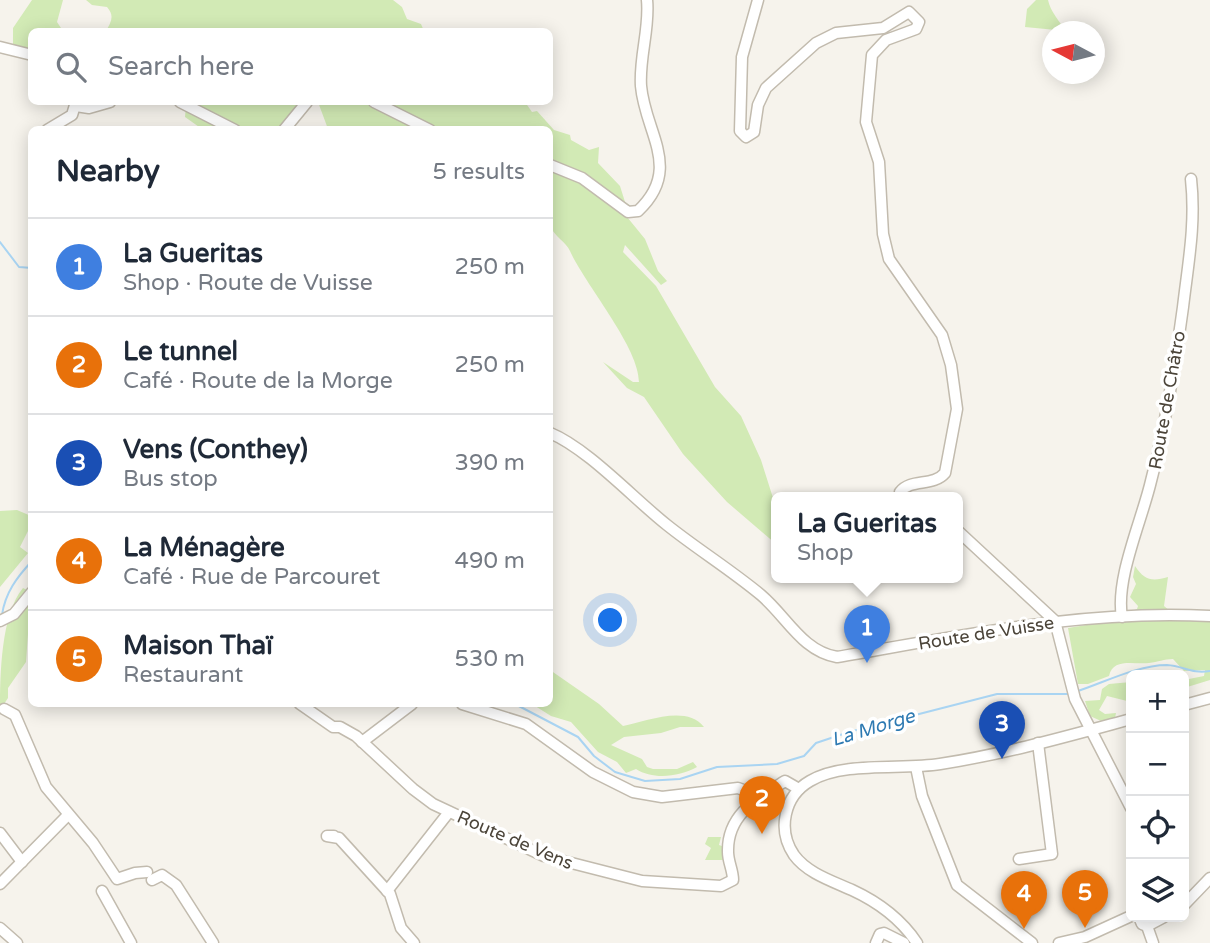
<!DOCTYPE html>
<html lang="en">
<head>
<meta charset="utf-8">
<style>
  body { margin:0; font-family:"Varela Round",sans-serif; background:#f2f2f3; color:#1f2937 }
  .controls { position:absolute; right:21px; bottom:21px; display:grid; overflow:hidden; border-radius:10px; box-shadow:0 4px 18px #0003 }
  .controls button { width:63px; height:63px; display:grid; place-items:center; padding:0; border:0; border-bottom:2px solid #e0e1e3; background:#fff; color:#1f2937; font:35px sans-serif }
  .compass { position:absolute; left:1042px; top:21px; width:63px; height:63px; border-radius:50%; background:#fff; box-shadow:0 4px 18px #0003; rotate:277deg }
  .you { position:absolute; left:611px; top:621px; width:24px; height:24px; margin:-18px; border:5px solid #fff; border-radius:50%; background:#1a73e8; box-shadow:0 0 0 10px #1a73e833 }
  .badge { display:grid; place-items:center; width:46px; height:46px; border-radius:50%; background:#0b8043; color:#fff; font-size:23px; font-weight:700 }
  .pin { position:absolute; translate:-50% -58px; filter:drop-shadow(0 2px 4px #0008) }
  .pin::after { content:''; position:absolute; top:37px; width:24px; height:21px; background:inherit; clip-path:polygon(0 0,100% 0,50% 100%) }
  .popup { position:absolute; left:771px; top:492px; width:192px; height:91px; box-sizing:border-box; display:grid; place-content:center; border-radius:10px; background:#fff; filter:drop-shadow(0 2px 5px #0005); font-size:23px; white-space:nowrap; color:#747a83 }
  .popup b { font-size:26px; color:#1f2937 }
  .popup::after { content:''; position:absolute; left:50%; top:100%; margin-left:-14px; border:14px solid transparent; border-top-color:#fff }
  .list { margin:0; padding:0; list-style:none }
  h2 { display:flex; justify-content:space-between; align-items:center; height:91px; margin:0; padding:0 28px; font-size:30px }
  h2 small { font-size:23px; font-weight:400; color:#747a83 }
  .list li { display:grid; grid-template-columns:46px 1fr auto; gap:21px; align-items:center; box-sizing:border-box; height:98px; padding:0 28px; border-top:2px solid #e0e1e3 }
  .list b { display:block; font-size:26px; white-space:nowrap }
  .list p { margin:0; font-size:23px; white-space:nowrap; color:#747a83 }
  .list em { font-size:23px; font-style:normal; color:#747a83 }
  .icon { flex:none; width:38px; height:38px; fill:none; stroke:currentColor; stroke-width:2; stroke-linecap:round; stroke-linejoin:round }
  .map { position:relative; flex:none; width:1210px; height:943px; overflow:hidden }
  .search { position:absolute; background:#fff; box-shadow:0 4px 18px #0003; left:28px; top:28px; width:525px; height:77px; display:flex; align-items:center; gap:18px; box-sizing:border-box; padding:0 24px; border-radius:10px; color:#747a83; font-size:26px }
  .panel { position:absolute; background:#fff; box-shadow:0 4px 18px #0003; left:28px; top:126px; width:525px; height:581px; border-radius:10px }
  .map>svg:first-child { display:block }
  .green { fill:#d2eab5 }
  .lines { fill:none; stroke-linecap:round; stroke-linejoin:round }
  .stream { stroke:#a9d4f2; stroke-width:2 }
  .minor-casing { stroke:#c2bbae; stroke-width:13 }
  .minor { stroke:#fff; stroke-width:10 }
  .labels { text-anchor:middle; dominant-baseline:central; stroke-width:7; stroke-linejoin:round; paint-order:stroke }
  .street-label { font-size:18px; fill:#4b4439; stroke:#fff }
  .water-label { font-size:19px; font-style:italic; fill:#2e7ab2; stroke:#fff }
</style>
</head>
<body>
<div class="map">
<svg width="1210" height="943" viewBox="0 0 1210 943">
  <rect width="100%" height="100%" fill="#f6f3ec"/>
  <g class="green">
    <polygon points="32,0 63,0 57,22 63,31 32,32 31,52 13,50 13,28"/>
    <path d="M86,0H393L402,7L407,19L421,24L424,31H106C111,22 115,16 107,7L92,5Z"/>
    <path d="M1036,0H1048C1050,11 1060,22 1066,31L1025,27L1027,9Z"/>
    <polygon points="183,102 304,102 279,130 202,129 185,117 186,105"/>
    <path d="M318,102H525L532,112L537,111L554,130L570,135L571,140L589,150L599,147L598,163L620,186L625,202L634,208L623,212L645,239L658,271L667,281L661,285L625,245L623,252L656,286L715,387L741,416L761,460L774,501L776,544L727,502L683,454L644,397L627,388L603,362L633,382H639C639,347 586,286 570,251C566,242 554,236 550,226C546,215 550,147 550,130L328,129Z"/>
    <polygon points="17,510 31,516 31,525 20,547 28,553 0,587 0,511"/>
    <path d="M1135,566C1144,580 1152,582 1168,577L1164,606L1177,617L1210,621V680L1184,688V680L1204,676L1205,670L1184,671L1173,659C1164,659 1158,662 1149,663C1135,665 1113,657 1109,676L1088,684H1078L1068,628L1111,621L1137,609L1138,606L1130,597L1136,584L1133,577Z"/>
    <path d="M23,588L31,592L26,662L8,688V698L0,710C0,675 1,614 23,588Z"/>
    <path d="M550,670L599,704L623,726C645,722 686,704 704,727H680L661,733L624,737L611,745L642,759L647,767L653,769H677L693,762L697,767C679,777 653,780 636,769L626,773L617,762L598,752L571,722L551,716L532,704H550Z"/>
    <polygon points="1131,682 1131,702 1107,696 1099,710 1105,714 1116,713 1115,718 1101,721 1090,716 1085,701 1100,700 1102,689 1109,684"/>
    <polygon points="708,837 721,837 719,845 722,846 723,860 705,860 711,848 705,844"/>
  </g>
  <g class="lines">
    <g class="stream">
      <polyline points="0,242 19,267 32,268"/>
      <path d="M2,615C5,593 17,577 32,561"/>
      <path d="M1078,691C1105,682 1138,665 1167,665C1184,666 1191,674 1210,671"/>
      <polyline points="515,704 578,737 594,756 615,772 645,781 680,779 717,767 777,764 804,756 816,743 849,732 997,694 1069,694"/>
    </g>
    <g class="minor-casing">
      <g id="minor">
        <path d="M758,0L742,57L740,131L746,137L754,132L758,105L766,88L816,43L836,33L883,28L909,12L919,22L916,29L886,40L872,55L866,122L879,162L883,234L889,259L942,335L951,365L957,409L945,473C933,487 911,478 900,492L901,497"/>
        <polyline points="0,47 32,55"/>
        <polyline points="180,102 235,130"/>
        <polyline points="374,102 430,130"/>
        <polyline points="76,106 89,108 110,102"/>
        <polyline points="47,130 72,115 76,102"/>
        <polyline points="284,130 307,102"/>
        <path d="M550,165L582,178L628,212L638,211C683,169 645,133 641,86C639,57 650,28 647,0"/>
        <path d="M550,433C587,448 634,499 667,525C697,549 731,570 761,595C787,617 802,651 837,657C960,636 1085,609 1210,616"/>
        <polyline points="958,531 1055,621 1075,699 1131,808"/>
        <path d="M1122,617C1115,579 1142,520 1151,481C1166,424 1175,366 1183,307C1188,264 1196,224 1191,179"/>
        <polyline points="0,621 14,614 32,592"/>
        <path d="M300,704L333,727H340L356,736L413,789L433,804L544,856L642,881L721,886L733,880C733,870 728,862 728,852C727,814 758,798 785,781L799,789"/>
        <polyline points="462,704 526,724 593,772 633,792 662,797 738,788 746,791 753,801"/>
        <polyline points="1184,705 1210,698"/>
        <polyline points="4,709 15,715 46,787 93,843 117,879 135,873 147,872"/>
        <polyline points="362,742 412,704"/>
        <polyline points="916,767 922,796 957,885 1032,943"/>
        <polyline points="0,833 22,862"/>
        <polyline points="334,836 327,836 339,838 390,894 401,928 414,943"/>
        <polyline points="1019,859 1052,854 1038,743"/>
        <polyline points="152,880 162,875 176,885 213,943"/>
        <polyline points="0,884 68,815"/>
        <polyline points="102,891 131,943"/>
        <polyline points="387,891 449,812"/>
        <polyline points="1184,905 1210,878"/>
        <polyline points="1139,917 1142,924 1147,926 1153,943"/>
        <polyline points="1147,926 1164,917"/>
        <polyline points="0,928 17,943"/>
        <polyline points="876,943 880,934 884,933 904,943"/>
        <path d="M917,943C901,919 878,902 852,890C832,881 807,873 794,855C777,830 784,796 810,781C843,761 902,770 940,764C1005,754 1068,736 1131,719"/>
        <polyline points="1059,943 1085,937 1131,916"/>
      </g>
    </g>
    <use href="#minor" class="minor"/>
  </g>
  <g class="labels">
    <g class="street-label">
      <text transform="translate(1167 400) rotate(-80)">Route de Châtro</text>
      <text transform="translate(986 633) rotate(-9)">Route de Vuisse</text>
      <text transform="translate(515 840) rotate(23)">Route de Vens</text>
    </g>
    <g class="water-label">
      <text transform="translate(873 728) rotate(-17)">La Morge</text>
    </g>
  </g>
</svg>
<div class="controls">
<button>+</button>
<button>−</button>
<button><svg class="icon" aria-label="locate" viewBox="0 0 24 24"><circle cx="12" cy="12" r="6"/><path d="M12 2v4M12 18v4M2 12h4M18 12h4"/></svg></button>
<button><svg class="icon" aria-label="layers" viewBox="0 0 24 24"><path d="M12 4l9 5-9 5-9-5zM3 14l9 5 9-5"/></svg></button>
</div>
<svg class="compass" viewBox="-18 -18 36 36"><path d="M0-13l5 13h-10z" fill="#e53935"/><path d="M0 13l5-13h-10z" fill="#747a83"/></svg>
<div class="you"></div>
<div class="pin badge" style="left:867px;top:663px;background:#3f7fe0">1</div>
<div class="popup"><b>La Gueritas</b>Shop</div>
<div class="pin badge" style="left:762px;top:834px;background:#e8710a">2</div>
<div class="pin badge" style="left:1002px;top:759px;background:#1a4fb4">3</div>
<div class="pin badge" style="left:1024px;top:929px;background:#e8710a">4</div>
<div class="pin badge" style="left:1085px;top:928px;background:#e8710a">5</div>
<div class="search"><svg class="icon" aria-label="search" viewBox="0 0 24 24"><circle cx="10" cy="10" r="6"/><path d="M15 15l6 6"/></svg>Search here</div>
<section class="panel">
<h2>Nearby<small>5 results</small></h2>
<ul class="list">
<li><span class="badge" style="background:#3f7fe0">1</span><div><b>La Gueritas</b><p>Shop · Route de Vuisse</p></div><em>250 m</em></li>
<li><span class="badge" style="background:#e8710a">2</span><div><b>Le tunnel</b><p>Café · Route de la Morge</p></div><em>250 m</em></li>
<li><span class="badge" style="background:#1a4fb4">3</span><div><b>Vens (Conthey)</b><p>Bus stop</p></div><em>390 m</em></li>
<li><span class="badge" style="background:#e8710a">4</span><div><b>La Ménagère</b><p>Café · Rue de Parcouret</p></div><em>490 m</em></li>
<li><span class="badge" style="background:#e8710a">5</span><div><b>Maison Thaï</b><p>Restaurant</p></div><em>530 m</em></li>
</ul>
</section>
</div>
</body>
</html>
